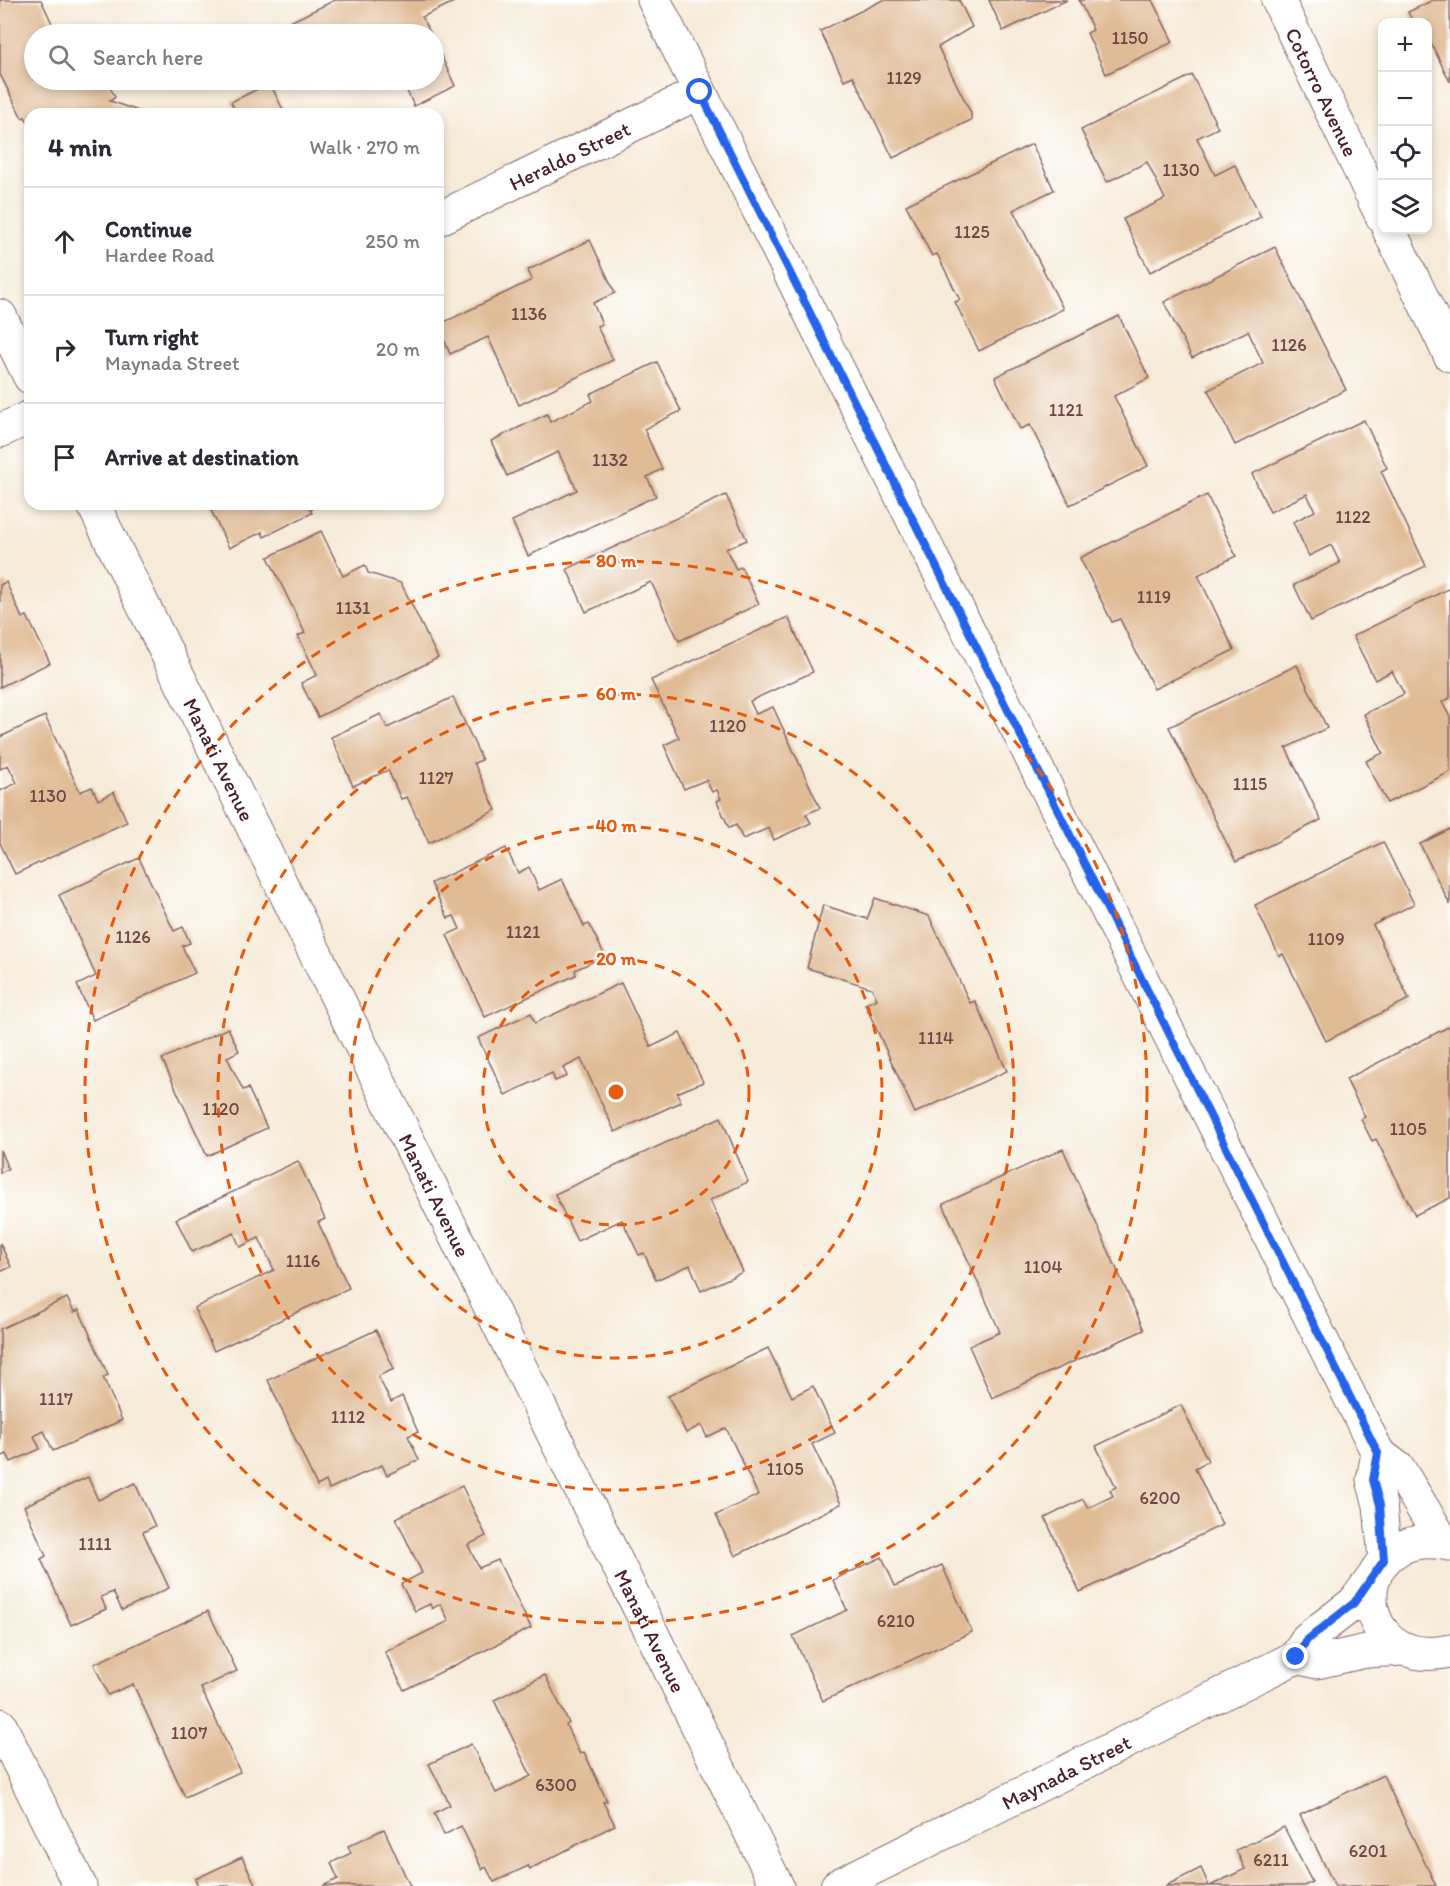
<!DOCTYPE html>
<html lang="en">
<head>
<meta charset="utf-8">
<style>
  body { margin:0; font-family:Itim,sans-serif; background:#f2f2f3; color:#2b2b33 }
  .controls { position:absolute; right:18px; top:18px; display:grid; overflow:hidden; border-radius:12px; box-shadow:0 3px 9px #0003 }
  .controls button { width:54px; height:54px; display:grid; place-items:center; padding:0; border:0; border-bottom:2px solid #e1e1e2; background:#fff; color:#2b2b33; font:30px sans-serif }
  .stop { position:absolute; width:18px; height:18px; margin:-14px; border:4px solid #2563eb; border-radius:50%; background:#fff }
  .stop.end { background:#2563eb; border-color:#fff; box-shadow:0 2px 6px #0008 }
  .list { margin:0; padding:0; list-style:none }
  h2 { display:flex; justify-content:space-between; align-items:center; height:78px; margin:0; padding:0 24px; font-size:26px }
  h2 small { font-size:20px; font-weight:400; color:#7c7c81 }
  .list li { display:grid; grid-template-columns:39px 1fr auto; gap:18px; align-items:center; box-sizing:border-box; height:108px; padding:0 24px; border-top:2px solid #e1e1e2 }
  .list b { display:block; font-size:22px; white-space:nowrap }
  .list p { margin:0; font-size:20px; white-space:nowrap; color:#7c7c81 }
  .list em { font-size:20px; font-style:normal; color:#7c7c81 }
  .icon { flex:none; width:33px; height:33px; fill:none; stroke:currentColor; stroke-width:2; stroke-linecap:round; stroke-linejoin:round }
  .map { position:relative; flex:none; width:1450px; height:1886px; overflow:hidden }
  .search { position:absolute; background:#fff; box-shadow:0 3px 9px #0003; left:24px; top:24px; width:420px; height:66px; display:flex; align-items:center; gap:15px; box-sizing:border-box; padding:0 21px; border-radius:33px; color:#7c7c81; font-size:22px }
  .panel { position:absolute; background:#fff; box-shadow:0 3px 9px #0003; left:24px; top:108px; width:420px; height:402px; border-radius:18px }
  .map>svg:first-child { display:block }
  .building { fill:#e0bc96 }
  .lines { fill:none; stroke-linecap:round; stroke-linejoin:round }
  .street-casing { stroke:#866668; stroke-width:35 }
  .secondary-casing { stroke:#866668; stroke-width:35 }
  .street { stroke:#fff; stroke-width:33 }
  .secondary { stroke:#fff; stroke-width:33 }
  .route { stroke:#2563eb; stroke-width:8 }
  .ring { fill:none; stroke:#e8590c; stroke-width:3; stroke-dasharray:10 8 }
  .labels { text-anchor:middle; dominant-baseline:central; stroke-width:4.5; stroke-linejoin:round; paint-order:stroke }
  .number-label { font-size:18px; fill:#704646 }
  .street-label { font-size:21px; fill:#4a1f2b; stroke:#fff }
  .centre { fill:#e8590c; stroke:#fff; stroke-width:3 }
  .ring-label { font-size:18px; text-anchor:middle; font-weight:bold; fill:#e8590c; stroke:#fff; stroke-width:4.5; stroke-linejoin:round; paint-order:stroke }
</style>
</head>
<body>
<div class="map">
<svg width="1450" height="1886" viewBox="0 0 1450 1886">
  <rect width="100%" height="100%" fill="#fff"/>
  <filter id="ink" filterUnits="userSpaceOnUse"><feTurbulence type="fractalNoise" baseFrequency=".0167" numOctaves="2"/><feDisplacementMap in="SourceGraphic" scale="12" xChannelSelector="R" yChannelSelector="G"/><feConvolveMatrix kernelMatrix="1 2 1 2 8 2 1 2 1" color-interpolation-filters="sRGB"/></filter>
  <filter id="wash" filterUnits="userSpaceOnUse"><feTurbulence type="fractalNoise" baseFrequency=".008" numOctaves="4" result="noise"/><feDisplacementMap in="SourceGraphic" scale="24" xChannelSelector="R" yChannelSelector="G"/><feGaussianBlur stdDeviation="1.35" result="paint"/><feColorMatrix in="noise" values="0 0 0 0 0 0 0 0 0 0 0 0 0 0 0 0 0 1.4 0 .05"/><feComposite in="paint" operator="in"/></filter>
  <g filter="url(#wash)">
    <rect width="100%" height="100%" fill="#f6ebd8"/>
    <g id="blocks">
      <g class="building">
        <polygon points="0,0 41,0 57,34 34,34 34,80 106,80 115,97 110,101 147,114 30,114 30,126 25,117 22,118 0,74"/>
        <polygon points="335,0 458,0 422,17 431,34 296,34 290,22"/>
        <polygon points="883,0 959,0 972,27 938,47 971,113 971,120 893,158 853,76 844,80 820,31"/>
        <polygon points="989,0 1067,0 1003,31"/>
        <polygon points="1079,0 1152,0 1173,42 1106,74 1087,33 1093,30"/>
        <polygon points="1433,0 1450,0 1450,82 1431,43 1428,44 1428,22 1413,22 1408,12"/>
        <polygon points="434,40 455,86 414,106 402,80 434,80"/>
        <polygon points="1192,75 1218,128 1197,138 1215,175 1235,165 1261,217 1150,272 1123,219 1165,199 1147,162 1107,182 1081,130"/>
        <polygon points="270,83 285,114 237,114 231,102"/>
        <polygon points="1032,144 1054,190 1013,210 1063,309 979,351 955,302 960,300 937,254 932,256 906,205"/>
        <polygon points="590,240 615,293 593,303 602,324 597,326 613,360 519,405 488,337 450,354 438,325 532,280 528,270"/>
        <polygon points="1275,247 1346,390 1235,445 1208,390 1263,363 1248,331 1192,358 1164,302"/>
        <polygon points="1119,316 1149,378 1114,396 1148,466 1070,505 1030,425 1020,429 995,377"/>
        <polygon points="657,362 681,411 644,429 662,469 647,477 656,496 528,556 512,521 577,490 558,452 507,476 491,441 547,414 550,422 593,401 590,394"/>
        <polygon points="1364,420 1387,468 1381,471 1426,566 1311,621 1294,585 1340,563 1331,545 1309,556 1293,522 1315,511 1307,494 1270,512 1252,474"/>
        <polygon points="726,495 747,540 726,549 736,569 741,567 759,604 679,641 651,582 586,612 567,569"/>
        <polygon points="1207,495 1236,556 1198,575 1234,650 1154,689 1120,619 1112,622 1080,558"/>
        <polygon points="208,504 321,504 310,510 312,513 264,537 262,532 229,548"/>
        <polygon points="321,531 343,576 365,565 368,573 401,583 438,658 318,717 301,683 317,675 298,636 305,633 268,557"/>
        <polygon points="6,582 22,618 27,616 50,663 0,687 0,585"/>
        <polygon points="1450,588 1450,698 1442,702 1450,717 1450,772 1387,803 1366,761 1383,753 1364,714 1404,694 1392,671 1375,680 1353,636"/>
        <polygon points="788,617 813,672 750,701 756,714 773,707 820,808 806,814 811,823 774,840 769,828 743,839 736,825 729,828 717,801 721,799 717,790 712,792 706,780 684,789 664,745 679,738 651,680"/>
        <polygon points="1297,665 1327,728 1286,748 1321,820 1236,862 1169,727"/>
        <polygon points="453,697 482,760 474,763 496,810 429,843 407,797 401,799 388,770 353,786 331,737 381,714 387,728"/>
        <polygon points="45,716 80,792 92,787 98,800 114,792 127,822 15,874 0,843 0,791 17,783 8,765 0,769 0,737"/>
        <polygon points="1450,829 1450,905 1420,844"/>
        <polygon points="1383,842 1414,904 1373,925 1409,999 1326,1041 1283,954 1279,956 1255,905"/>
        <polygon points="506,848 518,873 529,867 539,890 562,879 584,926 589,924 605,956 575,970 576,975 485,1017 447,935 460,929 454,916 448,918 431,883"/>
        <polygon points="139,858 174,931 183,927 190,943 182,946 195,973 93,1020 77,985 96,976 59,895"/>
        <polygon points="875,898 929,916 970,1003 975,1001 1007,1071 915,1113 865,1004 877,999 872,988 807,968 823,905 867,919"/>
        <polygon points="621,983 651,1047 680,1033 703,1082 677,1093 681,1102 615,1132 581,1059 563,1068 567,1076 555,1081 552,1073 505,1095 478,1038 531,1013 535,1023"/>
        <polygon points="1450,1026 1450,1198 1415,1215 1376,1139 1372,1141 1361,1119 1365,1117 1346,1079"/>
        <polygon points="228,1028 239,1051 227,1057 243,1090 248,1088 267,1128 207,1156 162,1059"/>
        <polygon points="721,1117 748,1182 710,1200 743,1272 701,1291 690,1265 656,1280 644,1253 639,1255 622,1220 577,1241 555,1194"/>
        <polygon points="1063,1149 1144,1330 992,1398 969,1346 1000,1332 943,1204"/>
        <polygon points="0,1150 8,1169 0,1173"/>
        <polygon points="298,1161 325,1219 318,1222 349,1288 214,1351 194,1308 274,1270 259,1238 240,1247 234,1233 192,1252 176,1219"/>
        <polygon points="0,1243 11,1267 0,1272"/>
        <polygon points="67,1298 74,1312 79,1310 108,1375 103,1377 122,1420 53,1451 44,1431 34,1436 40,1449 11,1462 7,1454 0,1457 0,1329"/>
        <polygon points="376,1330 394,1369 378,1376 391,1402 402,1396 418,1432 408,1436 419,1460 387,1475 382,1465 329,1489 326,1481 317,1486 268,1380"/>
        <polygon points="768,1348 792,1397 813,1386 835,1433 812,1444 841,1504 735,1556 716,1515 758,1495 726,1428 707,1437 701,1425 686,1433 668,1396"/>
        <polygon points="1181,1405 1208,1461 1195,1468 1222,1525 1080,1592 1045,1518 1083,1499 1088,1508 1113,1496 1110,1490 1116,1487 1096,1446"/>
        <polygon points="88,1477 98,1500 135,1483 155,1526 143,1532 169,1588 122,1610 113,1592 101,1597 106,1609 71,1625 41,1559 46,1556 24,1506"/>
        <polygon points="462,1486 486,1536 468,1545 479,1568 498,1560 531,1628 404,1690 385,1652 449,1621 440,1604 432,1609 430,1604 415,1611 401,1584 422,1573 396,1518"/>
        <polygon points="882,1557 895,1586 942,1565 972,1632 823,1701 793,1636 847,1610 833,1580"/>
        <polygon points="208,1611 237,1671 201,1688 240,1772 185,1797 133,1684 108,1695 94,1664"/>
        <polygon points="545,1675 569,1723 566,1725 580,1754 584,1752 607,1801 603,1802 615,1825 530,1869 528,1866 494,1882 486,1867 482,1869 461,1826 444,1835 434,1813 450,1805 429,1764 471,1744 496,1793 531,1776 494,1700"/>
        <polygon points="1383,1775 1436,1886 1335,1886 1300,1815"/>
        <polygon points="1284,1827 1312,1882 1304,1886 1210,1886 1245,1869 1236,1850"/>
        <polygon points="384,1829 410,1886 323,1886 338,1879 331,1863 351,1853 348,1846"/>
        <polygon points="242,1857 256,1886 198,1886 195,1879"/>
        <polygon points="1201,1868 1209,1886 1165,1886"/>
      </g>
    </g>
  </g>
  <g filter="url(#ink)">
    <use href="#blocks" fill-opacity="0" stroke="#866668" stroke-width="1.5"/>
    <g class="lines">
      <g class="street-casing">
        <g id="street">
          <polyline points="654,0 1378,1453 1399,1469 1443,1542"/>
          <path id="s1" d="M1278,0L1382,216"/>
          <path id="s2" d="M438,219L700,92"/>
          <polyline points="1389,230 1450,355"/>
          <polyline points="0,316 30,377"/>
          <polyline points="0,431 30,417"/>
          <path id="s3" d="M93,504L777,1886"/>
          <polyline points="1378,1453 1373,1480 1380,1505 1385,1560"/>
          <polyline points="0,1725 80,1886"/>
        </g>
      </g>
      <g class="secondary-casing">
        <g id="secondary">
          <path d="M1450,1544C1342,1522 1347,1674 1450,1651"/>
          <polyline points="1296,1657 1317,1662 1366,1651 1404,1649"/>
          <path id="s4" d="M837,1886L1296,1657L1307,1639L1354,1603L1375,1575"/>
        </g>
      </g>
      <use href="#street" class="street"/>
      <use href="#secondary" class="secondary"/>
    </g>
  </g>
  <g class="lines" filter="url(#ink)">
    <polyline class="route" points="700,92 1378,1453 1373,1480 1380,1505 1384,1560 1354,1603 1307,1640 1296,1657"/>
  </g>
  <g class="ring">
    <circle cx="616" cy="1092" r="133"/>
    <circle cx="616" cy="1092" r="266"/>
    <circle cx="616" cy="1092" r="398"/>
    <circle cx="616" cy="1092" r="531"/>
  </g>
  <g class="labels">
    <g class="number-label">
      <text x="1130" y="38">1150</text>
      <text x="904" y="78">1129</text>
      <text x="1181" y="170">1130</text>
      <text x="972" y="232">1125</text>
      <text x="529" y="314">1136</text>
      <text x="1289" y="345">1126</text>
      <text x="1066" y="410">1121</text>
      <text x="610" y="460">1132</text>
      <text x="1353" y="517">1122</text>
      <text x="1154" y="597">1119</text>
      <text x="353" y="608">1131</text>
      <text x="728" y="726">1120</text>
      <text x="436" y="778">1127</text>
      <text x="1250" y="784">1115</text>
      <text x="48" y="796">1130</text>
      <text x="523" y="932">1121</text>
      <text x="133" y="937">1126</text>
      <text x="1326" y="939">1109</text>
      <text x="936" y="1038">1114</text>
      <text x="221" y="1109">1120</text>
      <text x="1408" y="1129">1105</text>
      <text x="303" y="1261">1116</text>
      <text x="1043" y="1267">1104</text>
      <text x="56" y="1399">1117</text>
      <text x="348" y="1417">1112</text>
      <text x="785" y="1469">1105</text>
      <text x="1160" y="1498">6200</text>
      <text x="95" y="1544">1111</text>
      <text x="896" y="1621">6210</text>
      <text x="189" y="1733">1107</text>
      <text x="556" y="1785">6300</text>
      <text x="1368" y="1851">6201</text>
      <text x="1271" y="1860">6211</text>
    </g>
    <g class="street-label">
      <text stroke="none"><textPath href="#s1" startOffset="102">Cotorro Avenue</textPath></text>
      <text stroke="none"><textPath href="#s2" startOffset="146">Heraldo Street</textPath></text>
      <text stroke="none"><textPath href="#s3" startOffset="285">Manati Avenue</textPath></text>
      <text stroke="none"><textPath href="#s3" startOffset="771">Manati Avenue</textPath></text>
      <text stroke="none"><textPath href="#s3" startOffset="1257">Manati Avenue</textPath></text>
      <text stroke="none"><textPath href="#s4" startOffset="256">Maynada Street</textPath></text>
    </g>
  </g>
  <circle cx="616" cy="1092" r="9" class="centre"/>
  <g class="ring-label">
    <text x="616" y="567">80 m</text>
    <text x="616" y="700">60 m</text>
    <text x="616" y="832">40 m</text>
    <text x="616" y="965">20 m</text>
  </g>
</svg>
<div class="controls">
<button>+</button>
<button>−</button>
<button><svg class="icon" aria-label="locate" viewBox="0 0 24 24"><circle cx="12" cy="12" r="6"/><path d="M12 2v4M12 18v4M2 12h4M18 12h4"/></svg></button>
<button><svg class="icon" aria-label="layers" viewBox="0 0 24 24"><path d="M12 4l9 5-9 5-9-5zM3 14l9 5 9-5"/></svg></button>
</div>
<div class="stop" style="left:700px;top:92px"></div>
<div class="stop end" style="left:1296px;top:1657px"></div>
<div class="search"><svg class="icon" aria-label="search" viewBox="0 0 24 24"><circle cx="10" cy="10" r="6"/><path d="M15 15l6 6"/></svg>Search here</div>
<section class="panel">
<h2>4 min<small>Walk · 270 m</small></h2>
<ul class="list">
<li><svg class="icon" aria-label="ahead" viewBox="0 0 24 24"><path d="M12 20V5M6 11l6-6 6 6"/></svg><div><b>Continue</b><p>Hardee Road</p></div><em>250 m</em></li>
<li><svg class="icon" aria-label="right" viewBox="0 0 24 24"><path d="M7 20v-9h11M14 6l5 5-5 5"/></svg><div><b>Turn right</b><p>Maynada Street</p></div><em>20 m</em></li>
<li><svg class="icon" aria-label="arrive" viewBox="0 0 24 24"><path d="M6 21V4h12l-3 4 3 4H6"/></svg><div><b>Arrive at destination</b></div></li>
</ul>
</section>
</div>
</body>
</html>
